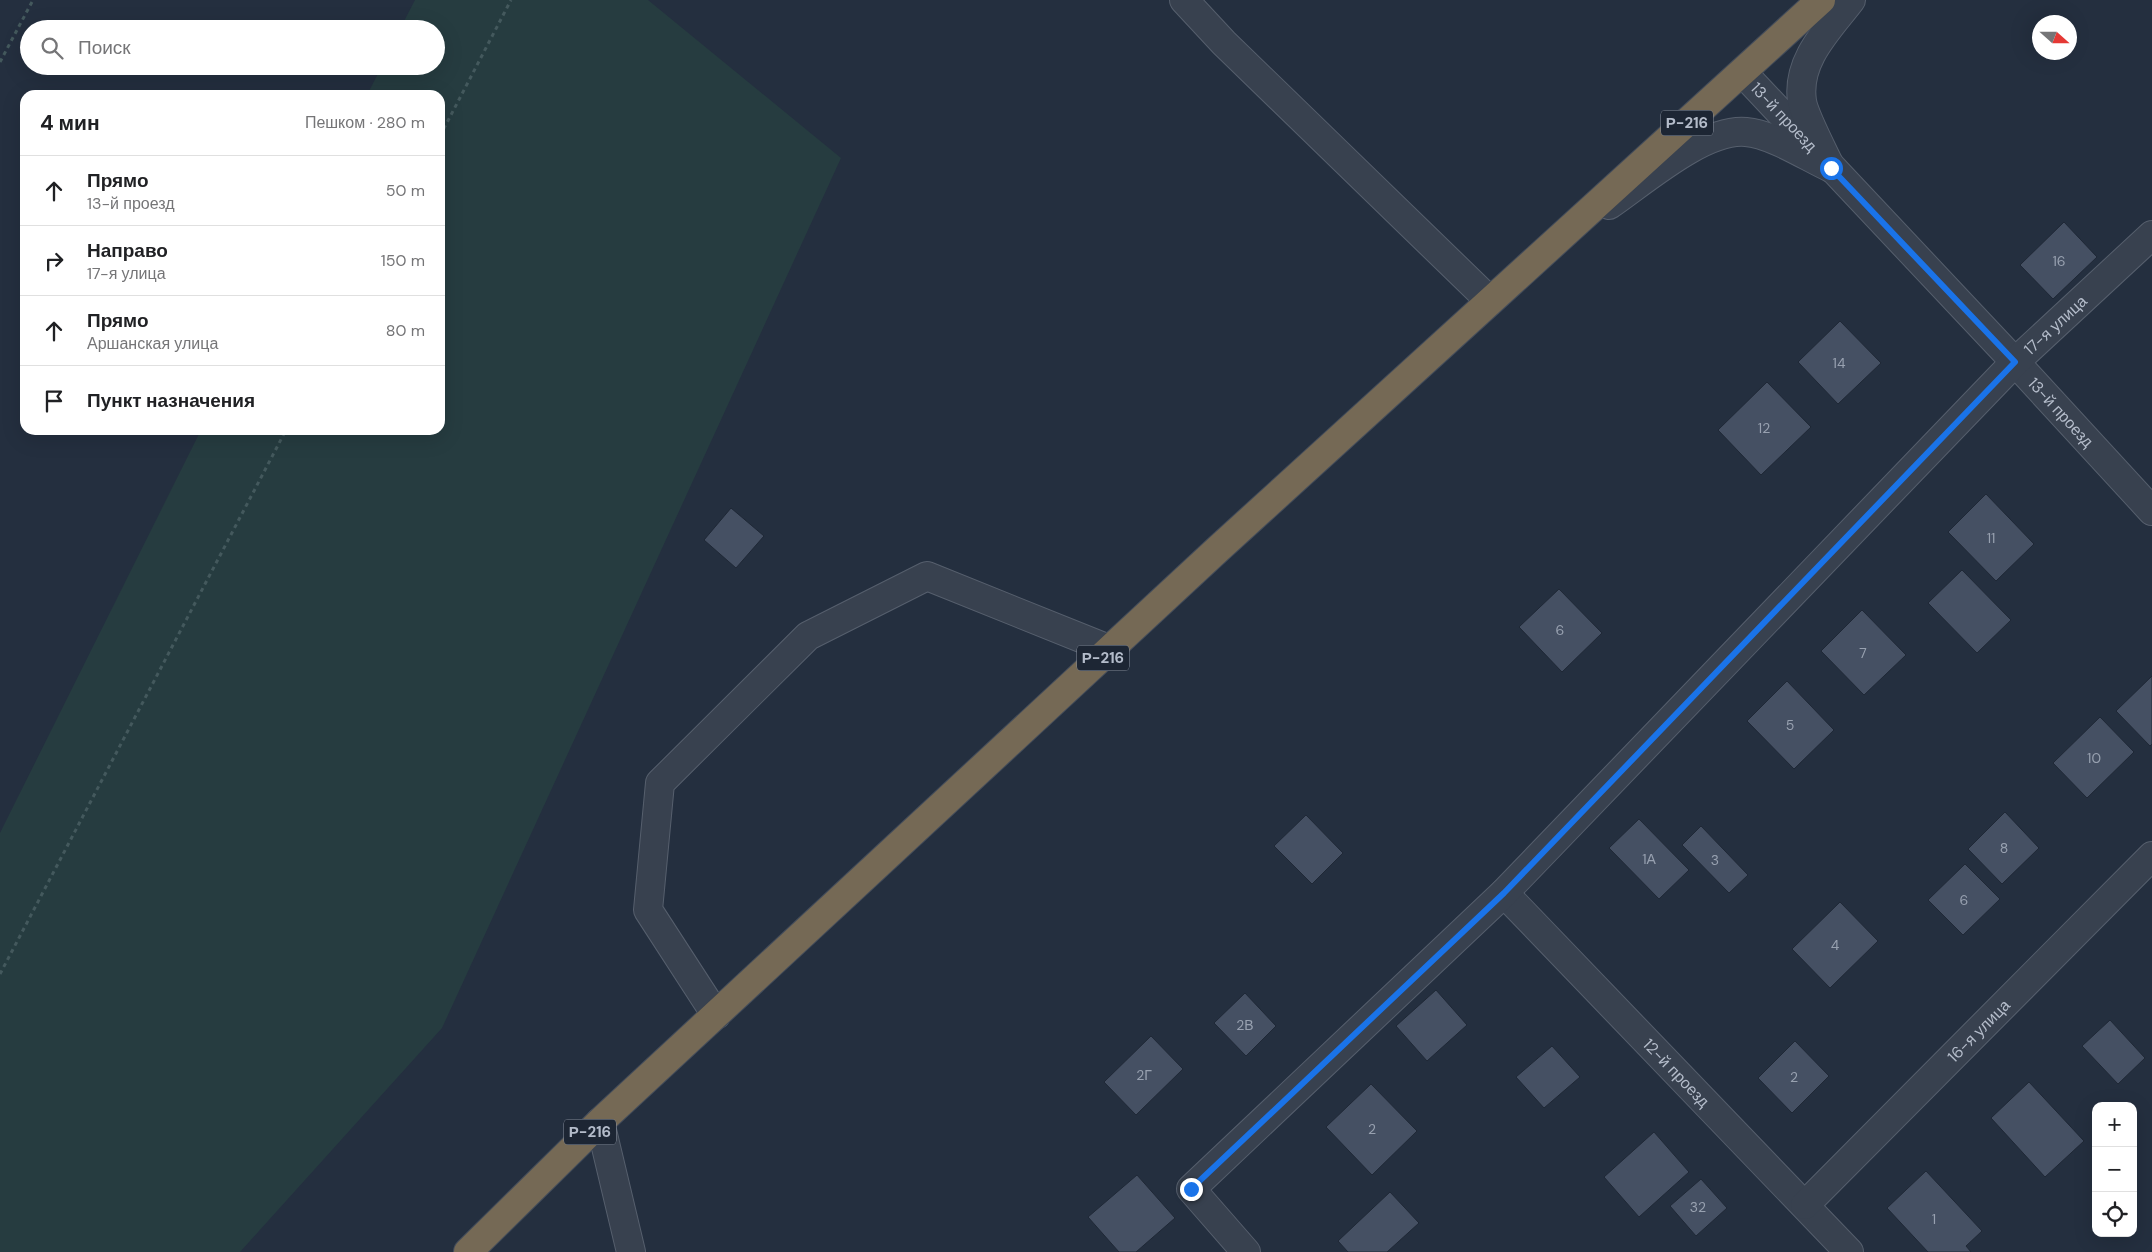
<!DOCTYPE html>
<html lang="ru">
<head>
<meta charset="utf-8">
<style>
  body { margin:0; font-family:"DM Sans",sans-serif; background:#f6f6f6; color:#202124 }
  .controls { position:absolute; right:15px; bottom:15px; display:grid; overflow:hidden; border-radius:10px; box-shadow:0 5px 20px #0002 }
  .controls button { width:45px; height:45px; display:grid; place-items:center; padding:0; border:0; border-bottom:1px solid #e0e0e0; background:#fff; color:#202124; font:25px sans-serif }
  .compass { position:absolute; left:2032px; top:15px; width:45px; height:45px; border-radius:50%; background:#fff; box-shadow:0 5px 20px #0002; rotate:111deg }
  .stop { position:absolute; width:15px; height:15px; margin:-11px; border:4px solid #1a73e8; border-radius:50%; background:#fff }
  .stop.end { background:#1a73e8; border-color:#fff; box-shadow:0 1px 5px #0008 }
  .list { margin:0; padding:0; list-style:none }
  h2 { display:flex; justify-content:space-between; align-items:center; height:65px; margin:0; padding:0 20px; font-size:21px }
  h2 small { font-size:16px; font-weight:400; color:#757577 }
  .list li { display:grid; grid-template-columns:32px 1fr auto; gap:15px; align-items:center; box-sizing:border-box; height:70px; padding:0 20px; border-top:1px solid #e0e0e0 }
  .list b { display:block; font-size:19px; white-space:nowrap }
  .list p { margin:0; font-size:16px; white-space:nowrap; color:#757577 }
  .list em { font-size:16px; font-style:normal; color:#757577 }
  .icon { flex:none; width:28px; height:28px; fill:none; stroke:currentColor; stroke-width:2; stroke-linecap:round; stroke-linejoin:round }
  .map { position:relative; flex:none; width:2152px; height:1252px; overflow:hidden }
  .search { position:absolute; background:#fff; box-shadow:0 5px 20px #0002; left:20px; top:20px; width:425px; height:55px; display:flex; align-items:center; gap:12px; box-sizing:border-box; padding:0 18px; border-radius:28px; color:#757577; font-size:19px }
  .panel { position:absolute; background:#fff; box-shadow:0 5px 20px #0002; left:20px; top:90px; width:425px; height:345px; border-radius:15px }
  .map>svg:first-child { display:block }
  .green { fill:#263c40 }
  .building { fill:#455063; stroke:#1f2836 }
  .lines { fill:none; stroke-linecap:round; stroke-linejoin:round }
  .minor-casing { stroke:#565f6d; stroke-width:30 }
  .highway-casing { stroke:#434c5a; stroke-width:30 }
  .path { stroke:#44595d; stroke-width:3; stroke-dasharray:4 4; stroke-linecap:butt }
  .minor { stroke:#38414f; stroke-width:28 }
  .highway { stroke:#756955; stroke-width:28 }
  .route { stroke:#1a73e8; stroke-width:6 }
  .labels { text-anchor:middle; dominant-baseline:central; stroke-width:4.5; stroke-linejoin:round; paint-order:stroke }
  .number-label { font-size:14px; fill:#98a1b0 }
  .shield { fill:#1d2634; stroke:#878f9d; stroke-width:1 }
  .shield-label { font-size:15px; font-weight:bold; fill:#b4bcca }
  .street-label { font-size:16px; fill:#b4bcca; stroke:#1d2634 }
</style>
</head>
<body>
<div class="map">
<svg width="2152" height="1252" viewBox="0 0 2152 1252">
  <rect width="100%" height="100%" fill="#242f3f"/>
  <polygon class="green" points="415,0 648,0 841,158 442,1028 240,1252 0,1252 0,833 201,430 440,430 440,95 367,95 382,66 436,66 436,29 400,29"/>
  <g class="building">
    <polygon points="2064,222 2097,257 2053,299 2020,265"/>
    <polygon points="1840,321 1881,363 1838,404 1798,362"/>
    <polygon points="1767,382 1811,427 1761,475 1718,430"/>
    <polygon points="1986,494 2034,544 1996,581 1948,532"/>
    <polygon points="731,508 764,536 736,568 704,540"/>
    <polygon points="1962,570 2011,620 1977,653 1928,603"/>
    <polygon points="1559,589 1602,633 1562,672 1519,627"/>
    <polygon points="1862,610 1906,655 1864,695 1821,651"/>
    <polygon points="2152,676 2152,744 2150,746 2116,711"/>
    <polygon points="1787,681 1834,730 1794,769 1747,721"/>
    <polygon points="2100,717 2134,752 2087,798 2053,763"/>
    <polygon points="2005,812 2039,848 2002,884 1968,849"/>
    <polygon points="1306,815 1343,853 1312,884 1274,846"/>
    <polygon points="1639,819 1689,870 1659,899 1609,848"/>
    <polygon points="1701,826 1748,875 1729,893 1682,845"/>
    <polygon points="1965,864 2000,899 1963,935 1928,900"/>
    <polygon points="1840,902 1878,941 1830,988 1792,949"/>
    <polygon points="1436,990 1467,1025 1427,1061 1396,1026"/>
    <polygon points="1245,993 1276,1026 1246,1056 1214,1023"/>
    <polygon points="2110,1020 2145,1058 2118,1084 2082,1046"/>
    <polygon points="1151,1036 1183,1069 1136,1115 1104,1082"/>
    <polygon points="1795,1041 1829,1076 1792,1113 1758,1078"/>
    <polygon points="1552,1046 1580,1077 1544,1108 1516,1077"/>
    <polygon points="2029,1082 2084,1141 2045,1177 1991,1118"/>
    <polygon points="1371,1084 1417,1131 1372,1175 1326,1127"/>
    <polygon points="1654,1132 1689,1172 1639,1217 1604,1177"/>
    <polygon points="1926,1171 1982,1231 1966,1246 1971,1252 1928,1252 1887,1208"/>
    <polygon points="1137,1175 1175,1218 1136,1252 1119,1252 1088,1217"/>
    <polygon points="1701,1179 1727,1208 1696,1236 1670,1206"/>
    <polygon points="1390,1192 1419,1223 1387,1252 1348,1252 1338,1241"/>
  </g>
  <g class="lines">
    <g class="minor-casing">
      <g id="minor">
        <polyline points="1184,0 1224,43 1490,301"/>
        <path id="s1" d="M1743,73L2015,362L2152,511"/>
        <path d="M1609,205C1643,182 1704,128 1746,132C1772,134 1807,157 1831,168C1824,153 1804,115 1802,101C1796,60 1829,29 1851,0"/>
        <path id="s2" d="M1504,893L1849,1252"/>
        <polyline points="716,1015 648,910 660,783 808,636 927,576 1111,650"/>
        <polyline points="600,1122 631,1252"/>
        <path id="s3" d="M1805,1205L2152,856"/>
        <path id="s4" d="M1246,1252L1191,1189L1504,893L2015,362L2152,235"/>
      </g>
    </g>
    <g class="highway-casing">
      <polyline id="highway" points="468,1252 600,1122 1217,550 1821,0"/>
    </g>
    <g class="path">
      <polyline points="0,62 33,0"/>
      <polyline points="440,136 511,0"/>
      <polyline points="0,974 286,430"/>
    </g>
    <use href="#minor" class="minor"/>
    <use href="#highway" class="highway"/>
  </g>
  <g class="lines">
    <polyline class="route" points="1191,1189 1504,893 2015,362 1831,168"/>
  </g>
  <g class="labels">
    <g class="number-label">
      <text x="2059" y="261">16</text>
      <text x="1839" y="363">14</text>
      <text x="1764" y="428">12</text>
      <text x="1991" y="538">11</text>
      <text x="1560" y="630">6</text>
      <text x="1863" y="653">7</text>
      <text x="1790" y="725">5</text>
      <text x="2094" y="758">10</text>
      <text x="2004" y="848">8</text>
      <text x="1649" y="859">1А</text>
      <text x="1715" y="860">3</text>
      <text x="1964" y="900">6</text>
      <text x="1835" y="945">4</text>
      <text x="1245" y="1025">2В</text>
      <text x="1144" y="1075">2Г</text>
      <text x="1794" y="1077">2</text>
      <text x="1372" y="1129">2</text>
      <text x="1698" y="1207">32</text>
      <text x="1934" y="1219">1</text>
    </g>
    <g class="shield">
      <rect x="1661" y="110.5" width="52" height="25" rx="4"/>
      <rect x="1077" y="645.5" width="52" height="25" rx="4"/>
      <rect x="564" y="1119.5" width="52" height="25" rx="4"/>
    </g>
    <g class="shield-label">
      <text x="1687" y="123">Р-216</text>
      <text x="1103" y="658">Р-216</text>
      <text x="590" y="1132">Р-216</text>
    </g>
    <g class="street-label">
      <text stroke="none"><textPath href="#s1" startOffset="60">13-й проезд</textPath></text>
      <text stroke="none"><textPath href="#s4" startOffset="1306">17-я улица</textPath></text>
      <text stroke="none"><textPath href="#s1" startOffset="465">13-й проезд</textPath></text>
      <text stroke="none"><textPath href="#s3" startOffset="246">16-я улица</textPath></text>
      <text stroke="none"><textPath href="#s2" startOffset="249">12-й проезд</textPath></text>
    </g>
  </g>
</svg>
<div class="controls">
<button>+</button>
<button>−</button>
<button><svg class="icon" aria-label="locate" viewBox="0 0 24 24"><circle cx="12" cy="12" r="6"/><path d="M12 2v4M12 18v4M2 12h4M18 12h4"/></svg></button>
</div>
<svg class="compass" viewBox="-18 -18 36 36"><path d="M0-13l5 13h-10z" fill="#e53935"/><path d="M0 13l5-13h-10z" fill="#757577"/></svg>
<div class="stop" style="left:1831px;top:168px"></div>
<div class="stop end" style="left:1191px;top:1189px"></div>
<div class="search"><svg class="icon" aria-label="search" viewBox="0 0 24 24"><circle cx="10" cy="10" r="6"/><path d="M15 15l6 6"/></svg>Поиск</div>
<section class="panel">
<h2>4 мин<small>Пешком · 280 m</small></h2>
<ul class="list">
<li><svg class="icon" aria-label="ahead" viewBox="0 0 24 24"><path d="M12 20V5M6 11l6-6 6 6"/></svg><div><b>Прямо</b><p>13-й проезд</p></div><em>50 m</em></li>
<li><svg class="icon" aria-label="right" viewBox="0 0 24 24"><path d="M7 20v-9h11M14 6l5 5-5 5"/></svg><div><b>Направо</b><p>17-я улица</p></div><em>150 m</em></li>
<li><svg class="icon" aria-label="ahead" viewBox="0 0 24 24"><path d="M12 20V5M6 11l6-6 6 6"/></svg><div><b>Прямо</b><p>Аршанская улица</p></div><em>80 m</em></li>
<li><svg class="icon" aria-label="arrive" viewBox="0 0 24 24"><path d="M6 21V4h12l-3 4 3 4H6"/></svg><div><b>Пункт назначения</b></div></li>
</ul>
</section>
</div>
</body>
</html>
